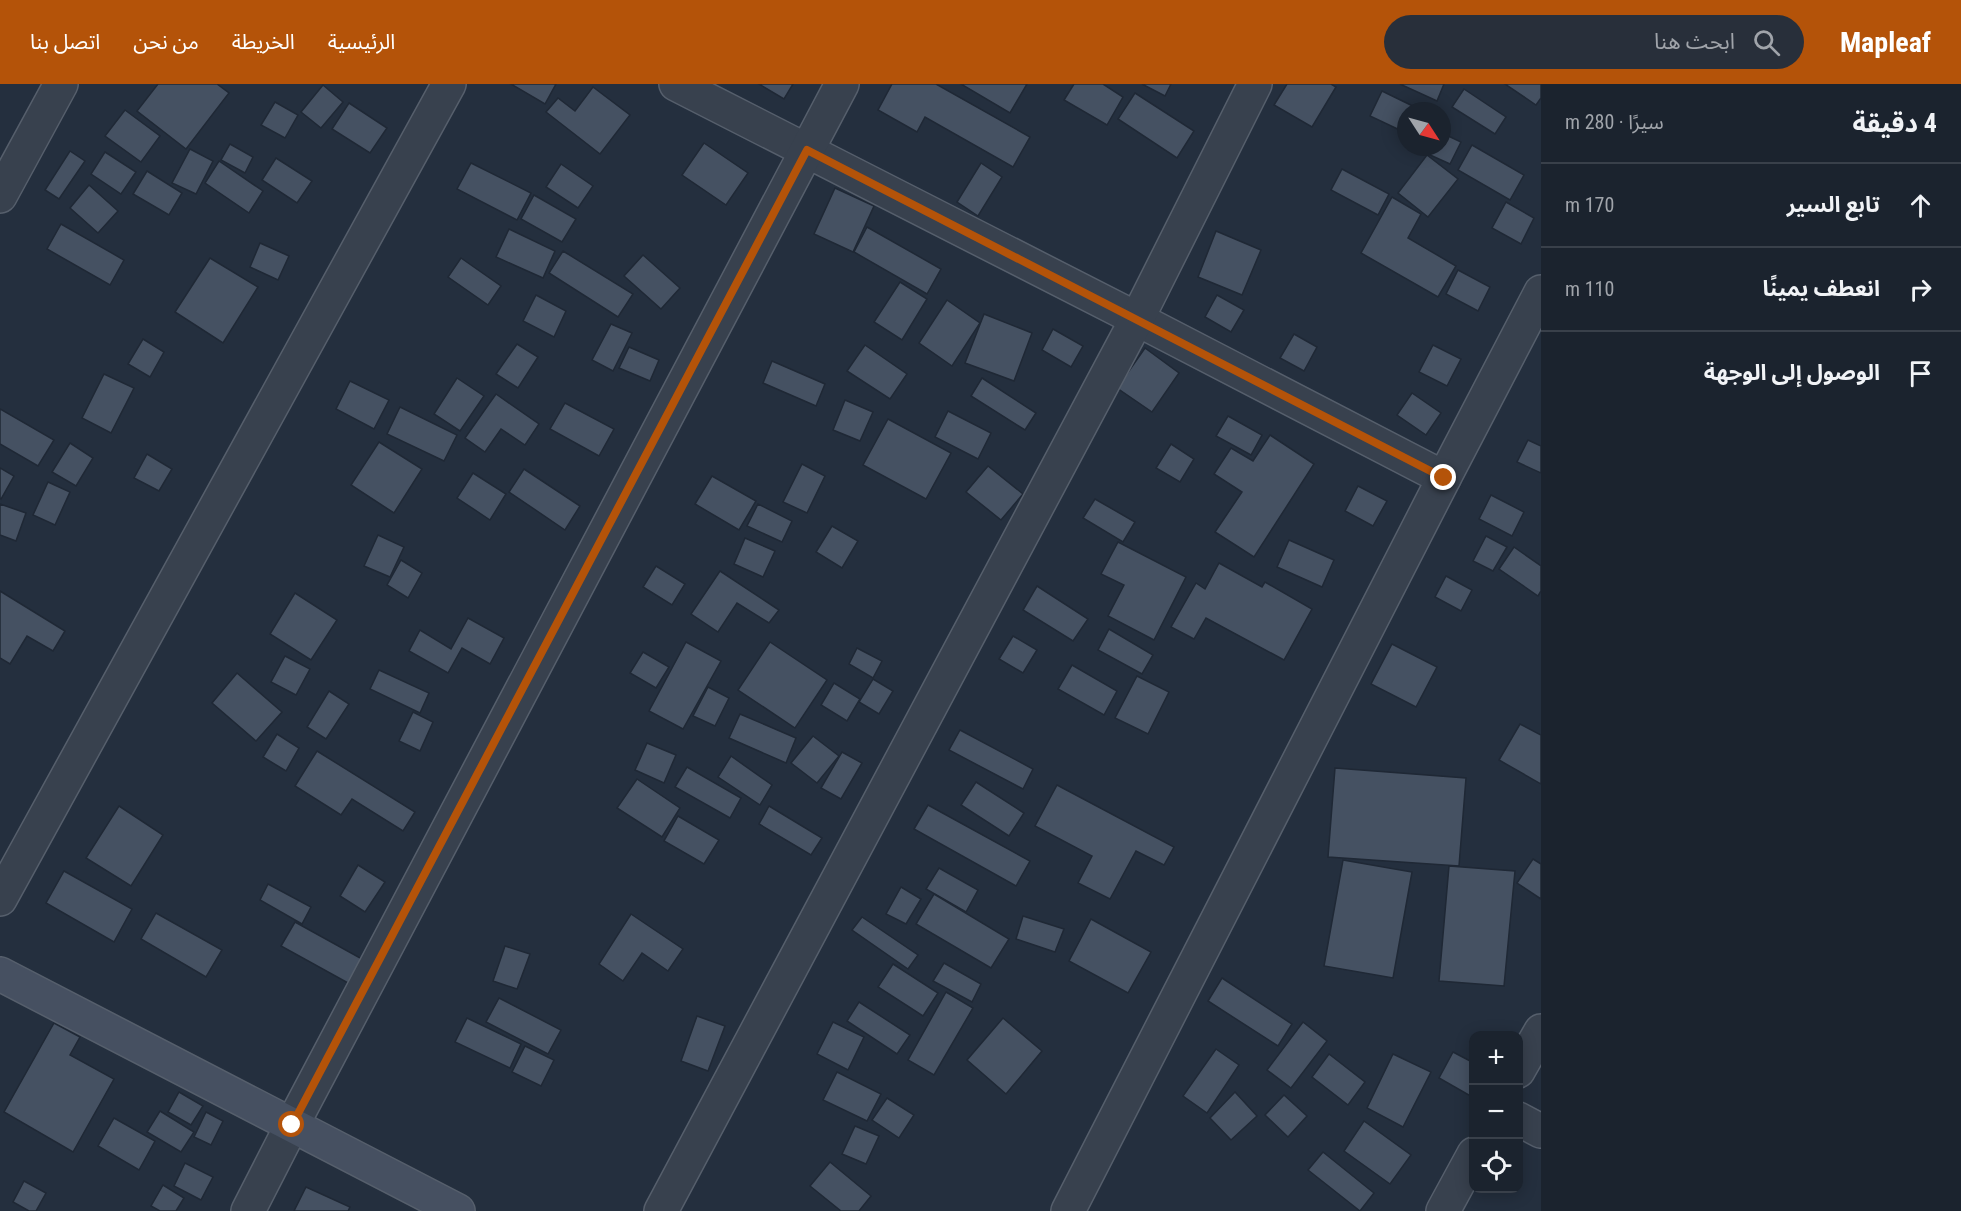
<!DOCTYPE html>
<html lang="ar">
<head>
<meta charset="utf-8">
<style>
  body { margin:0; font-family:"Roboto Condensed","Noto Sans Arabic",sans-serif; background:#282f3a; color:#f1f3f6; direction:rtl }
  .controls { position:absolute; right:18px; bottom:18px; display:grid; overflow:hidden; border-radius:12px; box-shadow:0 3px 15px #0003 }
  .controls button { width:54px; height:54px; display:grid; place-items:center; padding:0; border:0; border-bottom:2px solid #39404a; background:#1b232e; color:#f1f3f6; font:30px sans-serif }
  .compass { position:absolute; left:1397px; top:18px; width:54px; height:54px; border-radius:50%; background:#1b232e; box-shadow:0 3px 15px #0003; rotate:126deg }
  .stop { position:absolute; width:18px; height:18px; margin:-14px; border:4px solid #b45309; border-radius:50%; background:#fff }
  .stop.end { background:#b45309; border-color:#fff; box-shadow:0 2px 6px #0008 }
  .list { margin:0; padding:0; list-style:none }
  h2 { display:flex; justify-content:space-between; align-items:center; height:78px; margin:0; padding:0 24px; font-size:26px }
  h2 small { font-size:20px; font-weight:400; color:#a0a4aa }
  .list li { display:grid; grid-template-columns:39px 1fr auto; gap:18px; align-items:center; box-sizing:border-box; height:84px; padding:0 24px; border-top:2px solid #39404a }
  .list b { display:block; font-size:22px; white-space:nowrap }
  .list em { font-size:20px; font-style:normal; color:#a0a4aa }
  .icon { flex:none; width:33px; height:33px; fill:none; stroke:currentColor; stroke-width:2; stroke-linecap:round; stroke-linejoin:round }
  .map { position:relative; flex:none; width:1541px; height:1127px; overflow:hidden; direction:ltr }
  header { display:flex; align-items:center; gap:36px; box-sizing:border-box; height:84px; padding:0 30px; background:#b45309; color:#fff }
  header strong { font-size:28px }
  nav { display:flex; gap:33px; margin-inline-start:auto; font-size:21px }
  .search { width:420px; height:54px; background:#282f3a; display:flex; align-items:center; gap:15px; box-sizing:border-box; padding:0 21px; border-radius:33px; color:#a0a4aa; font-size:22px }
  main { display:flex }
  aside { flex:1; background:#1b232e }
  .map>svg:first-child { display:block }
  .building { fill:#455162; stroke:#1f2835; stroke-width:1.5 }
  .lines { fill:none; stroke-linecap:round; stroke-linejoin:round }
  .street-casing { stroke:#565f6c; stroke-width:36 }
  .secondary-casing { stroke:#565f6c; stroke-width:36 }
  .street { stroke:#38414e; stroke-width:33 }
  .secondary { stroke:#465061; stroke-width:33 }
  .route { stroke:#b45309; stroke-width:8 }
</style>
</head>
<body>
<header>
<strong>Mapleaf</strong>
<div class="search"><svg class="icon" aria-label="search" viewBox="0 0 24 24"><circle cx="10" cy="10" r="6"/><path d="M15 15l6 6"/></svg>ابحث هنا</div>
<nav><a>الرئيسية</a><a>الخريطة</a><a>من نحن</a><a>اتصل بنا</a></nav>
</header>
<main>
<aside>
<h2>4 دقيقة<small>سيرًا · 280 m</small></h2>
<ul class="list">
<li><svg class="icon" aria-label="ahead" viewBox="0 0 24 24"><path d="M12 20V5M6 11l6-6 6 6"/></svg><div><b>تابع السير</b></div><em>170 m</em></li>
<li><svg class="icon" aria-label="right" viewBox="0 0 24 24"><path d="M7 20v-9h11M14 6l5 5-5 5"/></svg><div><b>انعطف يمينًا</b></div><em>110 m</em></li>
<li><svg class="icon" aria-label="arrive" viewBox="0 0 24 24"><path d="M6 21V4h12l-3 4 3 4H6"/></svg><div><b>الوصول إلى الوجهة</b></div></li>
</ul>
</aside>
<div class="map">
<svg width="1541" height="1127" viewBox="0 0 1541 1127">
  <rect width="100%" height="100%" fill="#242f3e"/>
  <g class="building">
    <polygon points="158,0 217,0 229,9 186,65 137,27"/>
    <polygon points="511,0 556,0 545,20"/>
    <polygon points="759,0 793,0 784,15"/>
    <polygon points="892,0 936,0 1030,53 1013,83 925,33 917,48 878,26"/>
    <polygon points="961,0 1027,0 1010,29"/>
    <polygon points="1074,0 1103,0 1123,13 1107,41 1064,16"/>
    <polygon points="1142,0 1171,0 1165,12"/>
    <polygon points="1287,0 1331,0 1336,3 1312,43 1274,21"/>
    <polygon points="1400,0 1444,0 1437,17"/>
    <polygon points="1505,0 1541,0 1541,14 1536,21"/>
    <polygon points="323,1 343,18 321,44 301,28"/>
    <polygon points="593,3 630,31 600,70 546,28 558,14 575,27"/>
    <polygon points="1464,5 1506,33 1495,50 1452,23"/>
    <polygon points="1382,7 1423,27 1406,27 1406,49 1370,32"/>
    <polygon points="1135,9 1194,47 1177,74 1118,35"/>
    <polygon points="275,18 298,31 285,54 261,41"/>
    <polygon points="349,19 387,44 370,69 332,45"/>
    <polygon points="125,26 160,52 141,78 105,52"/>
    <polygon points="1442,49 1461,58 1450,80 1419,66 1421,63 1442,63"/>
    <polygon points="704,59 748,89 726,121 682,91"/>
    <polygon points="230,60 253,73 245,89 221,76"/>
    <polygon points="1472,61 1524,91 1510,116 1458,86"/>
    <polygon points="190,65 213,77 196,110 172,99"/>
    <polygon points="70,67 85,77 59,115 45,106"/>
    <polygon points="105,68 136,88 121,110 91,90"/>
    <polygon points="1427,71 1458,95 1428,133 1398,109"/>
    <polygon points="276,74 312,97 297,119 262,96"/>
    <polygon points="219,77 263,107 249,129 205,99"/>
    <polygon points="471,79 531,109 517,136 457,105"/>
    <polygon points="981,79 1002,93 978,132 957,118"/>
    <polygon points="561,80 593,102 578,124 546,103"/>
    <polygon points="1342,85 1389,110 1378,131 1331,106"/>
    <polygon points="147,87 182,109 169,131 133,110"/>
    <polygon points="89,101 118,127 98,149 70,124"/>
    <polygon points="835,104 874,122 853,168 814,150"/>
    <polygon points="534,111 576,135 562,158 521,135"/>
    <polygon points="1392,113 1421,130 1408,154 1456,182 1438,213 1361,169"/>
    <polygon points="1506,118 1534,134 1521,160 1492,144"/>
    <polygon points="61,140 124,176 110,201 47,165"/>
    <polygon points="867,143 941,185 927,210 854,168"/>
    <polygon points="509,145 555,167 543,194 496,173"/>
    <polygon points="1216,147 1261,166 1242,211 1198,193"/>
    <polygon points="260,159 289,172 278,196 250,183"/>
    <polygon points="563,167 633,210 618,233 549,189"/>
    <polygon points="643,171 680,204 661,225 624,192"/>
    <polygon points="210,174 258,203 223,259 175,228"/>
    <polygon points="461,174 501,202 488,221 448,193"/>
    <polygon points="1458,186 1490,203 1478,227 1446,210"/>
    <polygon points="900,198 927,215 902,256 874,238"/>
    <polygon points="536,211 566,227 554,253 523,237"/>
    <polygon points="1217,211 1244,226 1231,248 1205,233"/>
    <polygon points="947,216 980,239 952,282 919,259"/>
    <polygon points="984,230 1032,249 1014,297 965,279"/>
    <polygon points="611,240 632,249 613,287 592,276"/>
    <polygon points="1053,245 1083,262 1071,283 1042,266"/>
    <polygon points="1294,250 1317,263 1304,287 1280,274"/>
    <polygon points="143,255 164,268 150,293 128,280"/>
    <polygon points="517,260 538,273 518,304 496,290"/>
    <polygon points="865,261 907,290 890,315 847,287"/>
    <polygon points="1433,261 1461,275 1447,302 1419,288"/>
    <polygon points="629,263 659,276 650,297 619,284"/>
    <polygon points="1145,264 1179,289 1152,328 1117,304"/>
    <polygon points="772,277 825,300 816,322 763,299"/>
    <polygon points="104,290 134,304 111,349 82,334"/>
    <polygon points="457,294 484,312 460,347 434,330"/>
    <polygon points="982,294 1036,329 1025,346 971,312"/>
    <polygon points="350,297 389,316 374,345 336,325"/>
    <polygon points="1412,309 1441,329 1426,351 1397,331"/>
    <polygon points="496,310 539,340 525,361 501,345 485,368 465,354"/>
    <polygon points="845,316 873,328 860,357 833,346"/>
    <polygon points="565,319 614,345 599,372 550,345"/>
    <polygon points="400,323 457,351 444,377 387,350"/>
    <polygon points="0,325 54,356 38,382 0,360"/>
    <polygon points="948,327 991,349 978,375 935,353"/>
    <polygon points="1228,332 1262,351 1251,371 1216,352"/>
    <polygon points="888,335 951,369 926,415 863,381"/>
    <polygon points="1270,351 1314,380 1254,473 1215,448 1242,408 1214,390 1231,364 1253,377"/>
    <polygon points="1528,356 1541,362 1541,389 1517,378"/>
    <polygon points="379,358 422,385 394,429 351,401"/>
    <polygon points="70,359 93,374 76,402 52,388"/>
    <polygon points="1171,360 1194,375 1180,398 1156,384"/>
    <polygon points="147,370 172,385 159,407 134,394"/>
    <polygon points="802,380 825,392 807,429 783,418"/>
    <polygon points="988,382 1023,410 1001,436 966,408"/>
    <polygon points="0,384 14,392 1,415 0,414"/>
    <polygon points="524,385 580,422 565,446 509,408"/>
    <polygon points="473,389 506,410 490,436 457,414"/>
    <polygon points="712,392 756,417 739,446 695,420"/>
    <polygon points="48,398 70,408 55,441 33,431"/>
    <polygon points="1358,402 1387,417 1373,442 1345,427"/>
    <polygon points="1491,411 1524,428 1512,452 1479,435"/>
    <polygon points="1095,415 1135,438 1123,458 1083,434"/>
    <polygon points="0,420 26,429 16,457 0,451"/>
    <polygon points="758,420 792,437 782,458 747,442"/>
    <polygon points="832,442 858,457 842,484 816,468"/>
    <polygon points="378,451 404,463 390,493 364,482"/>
    <polygon points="1486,452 1507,463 1493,487 1473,477"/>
    <polygon points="745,454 775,467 763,493 734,480"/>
    <polygon points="1289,456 1334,476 1322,503 1277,483"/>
    <polygon points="1118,458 1186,493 1154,556 1108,532 1124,501 1101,490"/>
    <polygon points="1514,463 1541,482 1541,507 1538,512 1499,485"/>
    <polygon points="401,476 422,489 408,514 387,501"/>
    <polygon points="1219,479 1262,503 1265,498 1312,525 1284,576 1206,534 1194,555 1171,543 1196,499 1205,505"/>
    <polygon points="656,482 685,500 672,521 643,503"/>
    <polygon points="720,487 779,526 769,539 737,519 718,548 691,530"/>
    <polygon points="1446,492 1472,506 1461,527 1435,513"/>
    <polygon points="1037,502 1088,535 1073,557 1023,526"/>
    <polygon points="0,507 65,547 53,567 27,552 10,580 0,574"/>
    <polygon points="295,509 337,536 311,576 270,550"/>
    <polygon points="468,534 504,554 490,580 462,564 448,589 409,567 420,546 451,565"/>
    <polygon points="1109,545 1153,571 1142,590 1098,566"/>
    <polygon points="1013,552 1037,566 1023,589 999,575"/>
    <polygon points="686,558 721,577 683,645 649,627"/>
    <polygon points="770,558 827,596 795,644 738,606"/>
    <polygon points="1392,560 1437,583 1416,623 1371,600"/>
    <polygon points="857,564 882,577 873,594 849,580"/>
    <polygon points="643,568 669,583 656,604 630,589"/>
    <polygon points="285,572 310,585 296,611 271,598"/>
    <polygon points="1072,581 1117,607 1104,631 1058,605"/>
    <polygon points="379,586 429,609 420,629 370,605"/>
    <polygon points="237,589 282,628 256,657 212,619"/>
    <polygon points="1137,592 1169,608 1148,650 1115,634"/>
    <polygon points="873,595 893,607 879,630 859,618"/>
    <polygon points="834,599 860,615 847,637 821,621"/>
    <polygon points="708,603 729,614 715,642 693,632"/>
    <polygon points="329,607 349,620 326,655 307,643"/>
    <polygon points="413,628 433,638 420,667 399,657"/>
    <polygon points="740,630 796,654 786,679 729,654"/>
    <polygon points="1520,640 1541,651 1541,700 1499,676"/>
    <polygon points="960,646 1033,685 1023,705 949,666"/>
    <polygon points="277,650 299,664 286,687 263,673"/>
    <polygon points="813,652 839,672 817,699 791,679"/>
    <polygon points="647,659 676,671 664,699 635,686"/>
    <polygon points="317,667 415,728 403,747 352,715 341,731 295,702"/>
    <polygon points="842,668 862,679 841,715 821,704"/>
    <polygon points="731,672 772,701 760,721 718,693"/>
    <polygon points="687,683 741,714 730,734 675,703"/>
    <polygon points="1335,684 1466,694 1459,782 1328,773"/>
    <polygon points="637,695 680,724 662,753 617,724"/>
    <polygon points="976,698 1024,729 1009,752 961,721"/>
    <polygon points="1057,701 1174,763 1164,781 1136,767 1110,815 1078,799 1092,772 1035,742"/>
    <polygon points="928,721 1030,777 1016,802 914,745"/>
    <polygon points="119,722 163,751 131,802 86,774"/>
    <polygon points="769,722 822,754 811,771 759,740"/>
    <polygon points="678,732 719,756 704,780 664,757"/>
    <polygon points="1533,775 1541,780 1541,815 1517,799"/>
    <polygon points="1343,776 1412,788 1393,894 1324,882"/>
    <polygon points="358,781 385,798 365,828 340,812"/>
    <polygon points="1449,782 1515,787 1504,902 1439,897"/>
    <polygon points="939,784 978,806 966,828 926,805"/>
    <polygon points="64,787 132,825 114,858 46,819"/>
    <polygon points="268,800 311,823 302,840 260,816"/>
    <polygon points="901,803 921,815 906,840 886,830"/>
    <polygon points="934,810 1009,855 991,884 916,840"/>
    <polygon points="156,829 222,866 206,893 141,855"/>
    <polygon points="631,830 683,865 668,887 642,869 623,897 599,880"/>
    <polygon points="1023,832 1064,845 1055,868 1016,855"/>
    <polygon points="862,833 918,871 908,885 852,846"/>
    <polygon points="1091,835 1151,868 1128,909 1069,877"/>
    <polygon points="295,838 362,875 348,899 281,862"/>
    <polygon points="505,862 530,870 517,905 493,897"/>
    <polygon points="944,879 981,900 972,918 933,897"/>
    <polygon points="893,880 938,909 923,932 878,903"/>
    <polygon points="1222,894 1292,940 1278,962 1208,917"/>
    <polygon points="946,908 973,924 934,991 908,976"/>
    <polygon points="499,914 561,946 548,970 486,938"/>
    <polygon points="859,918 910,951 897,970 847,937"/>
    <polygon points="697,932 725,942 708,987 681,977"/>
    <polygon points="467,934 521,960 510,984 455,958"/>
    <polygon points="1003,934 1042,967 1006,1010 967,976"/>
    <polygon points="833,938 864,953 848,986 817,970"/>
    <polygon points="1303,938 1327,957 1291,1004 1267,986"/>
    <polygon points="54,939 80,953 70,971 114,995 73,1068 4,1028"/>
    <polygon points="525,962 554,976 541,1002 512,988"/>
    <polygon points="1216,965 1239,981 1207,1029 1183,1012"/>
    <polygon points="1453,968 1474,979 1474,1014 1439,994"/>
    <polygon points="1329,970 1365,998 1348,1021 1312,993"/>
    <polygon points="1393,970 1431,988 1403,1043 1367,1024"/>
    <polygon points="837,988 881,1010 867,1037 823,1016"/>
    <polygon points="179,1008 203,1022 191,1041 168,1028"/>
    <polygon points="1235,1008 1257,1032 1231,1056 1210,1034"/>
    <polygon points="1284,1011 1307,1032 1288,1053 1265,1031"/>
    <polygon points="887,1014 914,1031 899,1054 872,1036"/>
    <polygon points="160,1027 194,1048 181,1068 147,1048"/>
    <polygon points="206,1028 223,1037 211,1061 194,1053"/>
    <polygon points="114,1034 155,1057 139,1086 98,1062"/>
    <polygon points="1364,1037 1411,1071 1390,1100 1344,1067"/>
    <polygon points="855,1042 879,1052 866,1080 842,1070"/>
    <polygon points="1323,1068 1374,1109 1360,1127 1308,1086"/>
    <polygon points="830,1078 871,1112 859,1127 841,1127 810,1102"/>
    <polygon points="185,1079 213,1093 201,1116 174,1102"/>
    <polygon points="24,1097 46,1109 36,1127 29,1127 13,1118"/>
    <polygon points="163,1101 184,1114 176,1127 160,1127 151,1122"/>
    <polygon points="306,1103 350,1123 348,1127 294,1127"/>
  </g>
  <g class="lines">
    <g class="street-casing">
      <g id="street">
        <polyline points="676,0 1137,235 1444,394"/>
        <polyline points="0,112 61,0"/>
        <polyline points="0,815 449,0"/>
        <polyline points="1518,987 1541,947"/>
        <polyline points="1518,1035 1541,1047"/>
        <polyline points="248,1127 292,1041 842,0"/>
        <polyline points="661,1127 1137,235 1255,0"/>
        <polyline points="1068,1127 1444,394 1541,208"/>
        <polyline points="1443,1127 1474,1070"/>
      </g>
    </g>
    <g class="secondary-casing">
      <polyline id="secondary" points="0,890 458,1127"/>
    </g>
    <use href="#street" class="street"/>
    <use href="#secondary" class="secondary"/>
  </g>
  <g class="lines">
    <polyline class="route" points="292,1041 807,66 1444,394"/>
  </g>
</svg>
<div class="controls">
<button>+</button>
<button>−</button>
<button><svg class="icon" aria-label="locate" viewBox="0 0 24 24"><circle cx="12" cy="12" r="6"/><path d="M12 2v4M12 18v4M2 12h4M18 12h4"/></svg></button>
</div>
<svg class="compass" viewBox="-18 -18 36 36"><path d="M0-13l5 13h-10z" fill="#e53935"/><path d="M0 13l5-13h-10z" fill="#a0a4aa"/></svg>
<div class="stop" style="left:292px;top:1041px"></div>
<div class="stop end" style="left:1444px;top:394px"></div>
</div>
</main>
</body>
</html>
